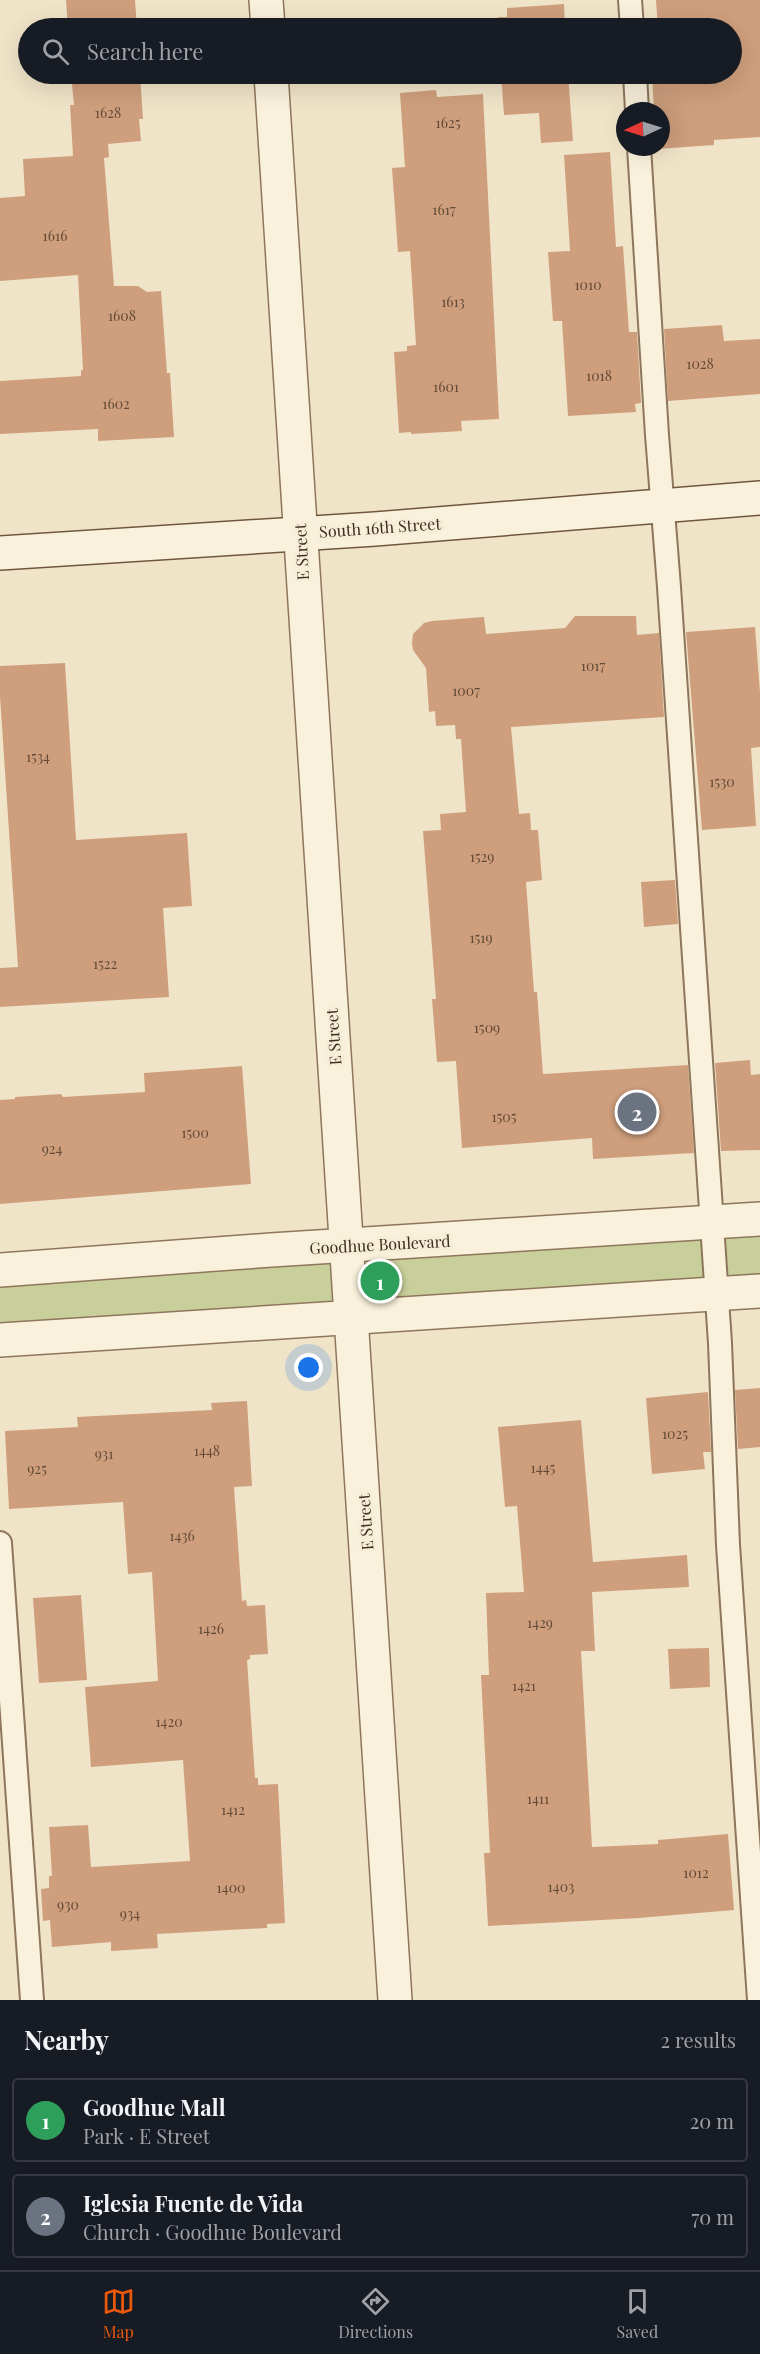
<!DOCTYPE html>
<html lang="en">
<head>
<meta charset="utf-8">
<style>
  body { margin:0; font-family:"Playfair Display",serif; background:#20242c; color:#f1f3f6 }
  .compass { position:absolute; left:616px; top:102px; width:54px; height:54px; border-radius:50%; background:#171b24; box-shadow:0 6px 24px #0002; rotate:266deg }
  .you { position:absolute; left:309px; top:1368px; width:21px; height:21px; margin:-15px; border:4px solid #fff; border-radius:50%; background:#1a73e8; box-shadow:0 0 0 9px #1a73e833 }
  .badge { display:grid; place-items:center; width:39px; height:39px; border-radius:50%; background:#ea580c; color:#fff; font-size:20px; font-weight:700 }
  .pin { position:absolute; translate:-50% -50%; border:3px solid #fff; box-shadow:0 2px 6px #0006 }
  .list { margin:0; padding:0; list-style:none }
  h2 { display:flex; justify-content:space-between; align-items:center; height:78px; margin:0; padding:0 24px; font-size:26px }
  h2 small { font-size:20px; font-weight:400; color:#9ea1a6 }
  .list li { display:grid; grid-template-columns:39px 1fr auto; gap:18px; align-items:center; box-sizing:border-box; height:84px; margin:0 12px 12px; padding:0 12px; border:2px solid #363941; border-radius:6px }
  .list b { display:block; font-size:22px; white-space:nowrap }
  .list p { margin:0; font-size:20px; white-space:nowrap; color:#9ea1a6 }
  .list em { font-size:20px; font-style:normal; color:#9ea1a6 }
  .icon { flex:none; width:33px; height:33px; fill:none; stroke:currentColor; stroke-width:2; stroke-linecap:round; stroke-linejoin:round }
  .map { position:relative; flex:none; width:760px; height:2000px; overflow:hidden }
  .search { position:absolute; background:#171b24; box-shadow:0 6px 24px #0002; left:18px; right:18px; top:18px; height:66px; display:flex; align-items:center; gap:15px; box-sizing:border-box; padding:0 21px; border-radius:33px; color:#9ea1a6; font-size:22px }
  .sheet { height:270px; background:#171b24 }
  nav { display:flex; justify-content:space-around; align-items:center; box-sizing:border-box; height:84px; border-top:2px solid #363941; background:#171b24; font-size:16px; color:#9ea1a6 }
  nav a { display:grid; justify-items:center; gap:3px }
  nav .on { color:#ea580c }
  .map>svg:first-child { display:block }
  .green { fill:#c9cf9b }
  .building { fill:#cf9f7d }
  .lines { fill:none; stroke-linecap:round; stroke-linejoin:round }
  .service-casing { stroke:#8d765c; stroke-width:26 }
  .minor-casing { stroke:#8d765c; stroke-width:36 }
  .secondary-casing { stroke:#6f573f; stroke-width:36 }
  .service { stroke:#faf1dc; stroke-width:22 }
  .minor { stroke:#faf1dc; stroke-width:33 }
  .secondary { stroke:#faf1dc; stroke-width:33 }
  .labels { text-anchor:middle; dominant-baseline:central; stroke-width:6; stroke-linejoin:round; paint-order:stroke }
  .number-label { font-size:14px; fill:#624a37 }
  .street-label { font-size:16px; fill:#3d2e20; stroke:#f7eed8 }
</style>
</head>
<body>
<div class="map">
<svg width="760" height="2000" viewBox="0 0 760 2000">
  <rect width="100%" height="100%" fill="#f0e4c8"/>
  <polygon class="green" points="760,1219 760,1291 0,1340 0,1270"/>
  <g class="building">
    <polygon points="66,0 135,0 137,28 68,28"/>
    <polygon points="656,0 760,0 760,137 714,140 714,145 657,149 656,147 661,147 661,111 654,111 652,74 732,74 732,28 658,28"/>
    <polygon points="564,4 565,28 499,28 498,17 507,17 507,8"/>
    <polygon points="71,74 140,74 143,119 139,119 141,141 108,144 109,157 104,158 114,286 138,286 147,292 161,291 167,373 170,373 174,437 98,441 98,429 0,434 0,381 81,376 81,370 83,370 78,275 0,281 0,198 25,196 23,159 73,156 70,105 74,105"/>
    <polygon points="501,74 568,74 573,141 541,143 539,113 504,115"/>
    <polygon points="436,90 437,97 483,94 499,419 461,421 462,431 411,434 411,432 399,433 394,352 407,351 407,346 416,345 410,251 398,252 392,168 405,167 400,93"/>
    <polygon points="610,152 616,247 623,246 629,332 637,332 641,403 635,404 636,412 568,416 562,321 553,321 548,252 570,251 564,155"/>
    <polygon points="722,325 724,341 760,339 760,394 668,401 664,329"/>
    <polygon points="575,616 636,616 637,635 659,633 664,717 511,727 519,814 530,813 531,830 538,830 542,880 526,882 534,992 537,992 543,1074 688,1065 694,1153 593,1159 592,1138 462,1148 456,1061 437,1062 432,999 436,999 423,831 441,830 440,814 466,812 461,739 456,739 455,725 436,726 435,711 429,712 426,668 413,650 412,643 413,634 424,623 432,621 484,617 486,634 565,628"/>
    <polygon points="755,627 760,692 760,747 751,748 756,826 702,830 686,632"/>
    <polygon points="65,663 76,840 187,833 192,906 163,908 169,997 0,1007 0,968 18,967 0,696 0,666"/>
    <polygon points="675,880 678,924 644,927 641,882"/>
    <polygon points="750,1060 751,1075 760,1074 760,1150 721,1151 715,1063"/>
    <polygon points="242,1066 251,1184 0,1204 0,1100 15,1099 15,1097 61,1094 63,1097 145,1092 144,1073"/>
    <polygon points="760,1388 760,1447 738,1449 735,1390"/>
    <polygon points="708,1392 711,1452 703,1452 705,1469 652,1474 646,1398"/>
    <polygon points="247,1401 252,1486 234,1487 242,1601 246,1600 247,1606 265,1605 268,1654 250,1655 250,1659 247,1660 255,1778 258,1778 258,1785 278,1784 285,1923 267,1924 267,1928 157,1934 158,1948 111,1951 111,1942 52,1947 50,1920 43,1921 41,1889 49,1888 49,1876 52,1876 49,1827 88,1825 91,1867 190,1861 183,1760 91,1767 85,1687 158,1681 152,1572 128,1574 123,1502 9,1509 5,1431 78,1427 77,1417 212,1410 211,1403"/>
    <polygon points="581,1420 593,1562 687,1555 689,1587 592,1592 595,1651 581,1651 592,1847 658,1844 658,1840 728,1834 734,1910 639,1918 488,1926 484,1853 490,1853 481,1675 489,1675 486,1593 524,1592 517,1506 505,1507 498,1427"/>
    <polygon points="81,1595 87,1680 39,1683 33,1598"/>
    <polygon points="709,1648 710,1687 670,1689 668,1649"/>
  </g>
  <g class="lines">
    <g class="service-casing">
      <g id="service">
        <polyline points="630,0 632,28"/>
        <polyline points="635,74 637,111"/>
        <polyline points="639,147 657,435 669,587 720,1343 728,1545 759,2000"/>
        <polyline points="0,1543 32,2000"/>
      </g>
    </g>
    <g class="minor-casing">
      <g id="minor">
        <polyline points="266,0 268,28"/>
        <polyline points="271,74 395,2000"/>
        <polyline points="0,1270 271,1250 760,1219"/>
        <polyline points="0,1340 760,1291"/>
      </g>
    </g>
    <g class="secondary-casing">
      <polyline id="secondary" points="0,553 375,529 760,498"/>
    </g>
    <use href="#service" class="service"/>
    <use href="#minor" class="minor"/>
    <use href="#secondary" class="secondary"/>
  </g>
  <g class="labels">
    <g class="number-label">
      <text x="108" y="112">1628</text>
      <text x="448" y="122">1625</text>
      <text x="444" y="209">1617</text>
      <text x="55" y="235">1616</text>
      <text x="588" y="284">1010</text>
      <text x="453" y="301">1613</text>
      <text x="122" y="315">1608</text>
      <text x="700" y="363">1028</text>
      <text x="599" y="375">1018</text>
      <text x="446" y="386">1601</text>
      <text x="116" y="403">1602</text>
      <text x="593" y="665">1017</text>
      <text x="466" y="690">1007</text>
      <text x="38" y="756">1534</text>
      <text x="722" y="781">1530</text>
      <text x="482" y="856">1529</text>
      <text x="481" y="937">1519</text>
      <text x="105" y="963">1522</text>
      <text x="487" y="1027">1509</text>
      <text x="504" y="1116">1505</text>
      <text x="195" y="1132">1500</text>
      <text x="52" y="1148">924</text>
      <text x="675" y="1433">1025</text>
      <text x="207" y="1450">1448</text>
      <text x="104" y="1453">931</text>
      <text x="543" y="1467">1445</text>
      <text x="37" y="1468">925</text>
      <text x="182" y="1535">1436</text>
      <text x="540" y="1622">1429</text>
      <text x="211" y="1628">1426</text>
      <text x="524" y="1685">1421</text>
      <text x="169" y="1721">1420</text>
      <text x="538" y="1798">1411</text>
      <text x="233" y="1809">1412</text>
      <text x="696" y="1872">1012</text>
      <text x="561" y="1886">1403</text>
      <text x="231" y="1887">1400</text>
      <text x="68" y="1904">930</text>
      <text x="130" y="1913">934</text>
    </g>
    <g class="street-label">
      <text transform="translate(380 527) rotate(-4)">South 16th Street</text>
      <text transform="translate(301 552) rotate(-93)">E Street</text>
      <text transform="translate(333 1037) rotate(-94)">E Street</text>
      <text transform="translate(380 1244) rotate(-3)">Goodhue Boulevard</text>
      <text transform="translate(365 1522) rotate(-94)">E Street</text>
    </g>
  </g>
</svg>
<svg class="compass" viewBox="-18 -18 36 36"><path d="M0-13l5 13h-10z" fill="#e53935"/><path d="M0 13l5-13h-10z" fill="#9ea1a6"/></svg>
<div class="you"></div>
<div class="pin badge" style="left:380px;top:1281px;background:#2e9e5b">1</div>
<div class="pin badge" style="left:637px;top:1112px;background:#6b7280">2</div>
<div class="search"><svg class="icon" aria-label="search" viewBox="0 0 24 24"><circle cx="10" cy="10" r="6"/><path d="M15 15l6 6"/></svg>Search here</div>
</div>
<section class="sheet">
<h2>Nearby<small>2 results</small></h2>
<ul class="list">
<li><span class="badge" style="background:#2e9e5b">1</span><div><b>Goodhue Mall</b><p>Park · E Street</p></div><em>20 m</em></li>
<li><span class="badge" style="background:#6b7280">2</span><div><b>Iglesia Fuente de Vida</b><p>Church · Goodhue Boulevard</p></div><em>70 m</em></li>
</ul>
</section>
<nav>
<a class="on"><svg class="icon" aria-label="map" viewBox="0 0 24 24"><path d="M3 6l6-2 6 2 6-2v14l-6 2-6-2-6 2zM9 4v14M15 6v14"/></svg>Map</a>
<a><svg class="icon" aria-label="directions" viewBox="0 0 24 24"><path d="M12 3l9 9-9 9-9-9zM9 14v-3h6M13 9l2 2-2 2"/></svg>Directions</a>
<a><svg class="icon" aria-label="saved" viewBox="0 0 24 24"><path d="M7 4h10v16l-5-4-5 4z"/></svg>Saved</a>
</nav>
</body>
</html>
